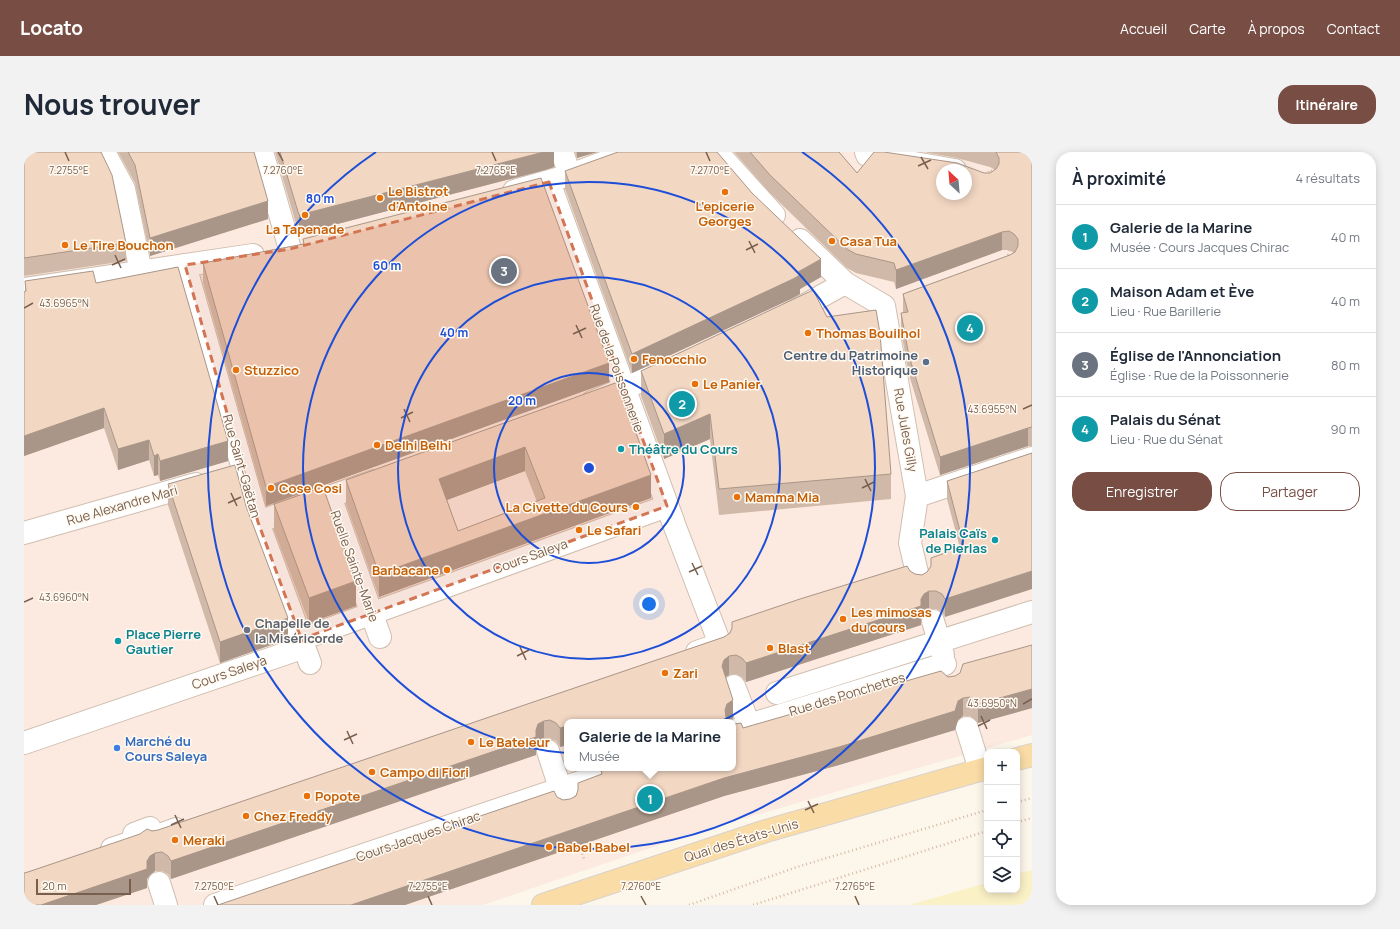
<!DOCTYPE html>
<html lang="fr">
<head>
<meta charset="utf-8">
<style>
  body { margin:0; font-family:Manrope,sans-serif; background:#f2f2f3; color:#1f2937 }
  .controls { position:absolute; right:12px; bottom:12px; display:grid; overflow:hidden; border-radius:8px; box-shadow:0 2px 10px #0003 }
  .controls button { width:36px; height:36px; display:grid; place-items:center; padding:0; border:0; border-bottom:1px solid #e0e1e3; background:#fff; color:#1f2937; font:20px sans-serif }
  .compass { position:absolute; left:912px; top:12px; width:36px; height:36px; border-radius:50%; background:#fff; box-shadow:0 2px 10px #0003; rotate:334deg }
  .scale { position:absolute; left:12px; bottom:10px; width:95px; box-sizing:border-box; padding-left:4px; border:2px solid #785e4d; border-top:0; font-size:11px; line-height:14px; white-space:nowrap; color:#785e4d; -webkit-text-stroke:3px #fffaf2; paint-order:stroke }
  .you { position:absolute; left:625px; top:452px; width:14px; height:14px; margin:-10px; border:3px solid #fff; border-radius:50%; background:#1a73e8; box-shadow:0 0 0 6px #1a73e833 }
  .badge { display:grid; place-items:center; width:26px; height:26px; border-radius:50%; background:#774d44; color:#fff; font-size:13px; font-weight:700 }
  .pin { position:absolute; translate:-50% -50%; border:2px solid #fff; box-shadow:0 1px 4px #0006 }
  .popup { position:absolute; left:540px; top:567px; width:172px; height:52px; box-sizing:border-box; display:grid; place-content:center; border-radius:8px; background:#fff; filter:drop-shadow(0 1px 3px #0005); font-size:13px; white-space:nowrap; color:#747a83 }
  .popup b { font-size:15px; color:#1f2937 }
  .popup::after { content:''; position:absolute; left:50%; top:100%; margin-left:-8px; border:8px solid transparent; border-top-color:#fff }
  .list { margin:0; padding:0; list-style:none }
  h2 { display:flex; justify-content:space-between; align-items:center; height:52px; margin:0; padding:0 16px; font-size:17px }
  h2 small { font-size:13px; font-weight:400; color:#747a83 }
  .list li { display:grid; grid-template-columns:26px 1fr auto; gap:12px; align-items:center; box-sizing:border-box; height:64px; padding:0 16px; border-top:1px solid #e0e1e3 }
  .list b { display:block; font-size:15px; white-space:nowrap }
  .list p { margin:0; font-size:13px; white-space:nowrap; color:#747a83 }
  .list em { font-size:13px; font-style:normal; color:#747a83 }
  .actions { display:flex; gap:8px; padding:12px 16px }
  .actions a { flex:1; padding:9px 0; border:1px solid #774d44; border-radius:16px; text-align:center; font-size:14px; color:#774d44 }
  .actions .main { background:#774d44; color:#fff }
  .icon { flex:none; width:22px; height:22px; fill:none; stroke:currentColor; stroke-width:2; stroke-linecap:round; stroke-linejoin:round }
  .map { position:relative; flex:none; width:1008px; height:753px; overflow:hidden; border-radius:16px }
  header { display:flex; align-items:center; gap:24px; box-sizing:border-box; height:56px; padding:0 20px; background:#774d44; color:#fff }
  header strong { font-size:19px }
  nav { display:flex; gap:22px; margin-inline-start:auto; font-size:14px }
  .intro { display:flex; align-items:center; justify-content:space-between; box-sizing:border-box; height:96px; padding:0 24px }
  h1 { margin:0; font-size:28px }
  .button { padding:10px 18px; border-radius:16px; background:#774d44; color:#fff; font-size:14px; font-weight:700 }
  main { display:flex; gap:24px; padding:0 24px }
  aside { flex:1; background:#fff; border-radius:16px; box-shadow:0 2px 10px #0003 }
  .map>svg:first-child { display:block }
  .commercial { fill:#fce9df; fill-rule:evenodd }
  .sand { fill:#fbf1c7 }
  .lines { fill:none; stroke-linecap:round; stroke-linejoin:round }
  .minor-casing { stroke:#cfbfb0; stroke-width:24 }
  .major-casing { stroke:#d9d2cd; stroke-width:24 }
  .path { stroke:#d7baa5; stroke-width:2.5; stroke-dasharray:1 3; stroke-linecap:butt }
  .minor { stroke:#fff; stroke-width:22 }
  .major { stroke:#f9dca6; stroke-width:22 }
  .wall { fill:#d0b9a8; fill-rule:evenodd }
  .shaded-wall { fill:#a99688 }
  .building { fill:#f2d7c3; stroke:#a99688; fill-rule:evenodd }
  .marked { fill:#d37452; fill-opacity:0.2; stroke:#d37452; stroke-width:3; stroke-dasharray:8 5; stroke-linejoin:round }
  .ticks { fill:none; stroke:#785e4d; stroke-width:1.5 }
  .ring { fill:none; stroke:#1d4ed8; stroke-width:2 }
  .food-dot { fill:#e8710a; stroke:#fffaf2; stroke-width:1.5 }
  .service-dot { fill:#5c6f8a; stroke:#fffaf2; stroke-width:1.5 }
  .culture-dot { fill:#0f9aa8; stroke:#fffaf2; stroke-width:1.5 }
  .worship-dot { fill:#6b7280; stroke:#fffaf2; stroke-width:1.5 }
  .shop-dot { fill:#3f7fe0; stroke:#fffaf2; stroke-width:1.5 }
  .labels { text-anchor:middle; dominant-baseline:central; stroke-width:3; stroke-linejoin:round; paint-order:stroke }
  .food-label { font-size:13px; font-weight:bold; fill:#c56008; stroke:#fffaf2; text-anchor:start }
  .service-label { font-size:13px; font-weight:bold; fill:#4e5e75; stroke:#fffaf2; text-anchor:end }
  .street-label { font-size:13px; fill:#785e4d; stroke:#fffaf2 }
  .culture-label { font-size:13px; font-weight:bold; fill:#0d838f; stroke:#fffaf2; text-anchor:start }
  .worship-label { font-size:13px; font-weight:bold; fill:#5b616d; stroke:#fffaf2; text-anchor:start }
  .shop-label { font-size:13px; font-weight:bold; fill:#366cbe; stroke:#fffaf2; text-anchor:start }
  .ticks-label { font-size:10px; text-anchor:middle; fill:#785e4d; stroke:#fffaf2; stroke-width:3; stroke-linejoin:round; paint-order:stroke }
  .centre { fill:#1d4ed8; stroke:#fffaf2; stroke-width:2 }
  .ring-label { font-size:12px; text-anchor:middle; font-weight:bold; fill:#1d4ed8; stroke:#fffaf2; stroke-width:3; stroke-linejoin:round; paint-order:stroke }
</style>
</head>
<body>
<header>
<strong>Locato</strong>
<nav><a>Accueil</a><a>Carte</a><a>À propos</a><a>Contact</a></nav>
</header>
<div class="intro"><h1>Nous trouver</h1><a class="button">Itinéraire</a></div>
<main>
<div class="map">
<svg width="1008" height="753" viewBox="0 0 1008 753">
  <rect width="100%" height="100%" fill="#fcf6eb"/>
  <path class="commercial" d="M0,0H1008V583L673,680L459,753H0ZM918,18H942V42H918ZM543,570H709V616H543Z"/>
  <polygon class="sand" points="1008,718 1008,753 885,753 963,731 963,738 993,738 993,722"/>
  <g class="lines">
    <g class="minor-casing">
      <g id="minor">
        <polyline points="80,0 100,37 117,120"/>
        <polyline points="238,0 266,97"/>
        <polyline points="538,0 546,23"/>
        <polyline points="693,0 750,63"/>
        <polyline points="842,0 843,3 931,18"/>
        <polyline points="525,30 649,369"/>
        <polyline points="490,39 546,23 608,0"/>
        <polyline points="776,88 821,131 860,154 893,344 886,391 895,429"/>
        <polyline points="161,113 234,370 286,511"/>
        <polyline points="0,137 229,103"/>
        <polyline points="767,161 821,131"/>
        <polyline points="568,250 643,218"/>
        <polyline points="306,344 356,485"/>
        <polyline points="893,344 1008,306"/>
        <polyline points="234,370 350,329"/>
        <polyline points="0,381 172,332"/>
        <polyline points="909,469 919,503"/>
        <polyline points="710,534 725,573"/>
        <polyline points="753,541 1008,460"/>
        <polyline points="943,576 956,618"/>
        <polyline points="713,578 725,573 921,512"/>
        <polyline points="0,591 269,499 283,485 643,354 696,492 673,500"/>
        <polyline points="524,599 541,651"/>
        <polyline points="88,697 112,689 110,682 126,676 130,685 152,677"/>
        <polyline points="135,731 142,753"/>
        <polyline points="191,753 598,616"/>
      </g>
    </g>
    <g class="major-casing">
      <g id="major">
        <polyline points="993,607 1008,603"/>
        <polyline points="519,753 742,679 963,616"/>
      </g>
    </g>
    <g class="path">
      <polyline points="964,24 965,18 972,20"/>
      <polyline points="983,107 986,95"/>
      <polyline points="993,650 1008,646"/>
      <polyline points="993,670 1008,666"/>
      <polyline points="556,694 560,707"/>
      <polyline points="665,753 773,715 963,658"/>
      <polyline points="729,753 963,679"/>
    </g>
    <use href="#minor" class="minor"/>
    <use href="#major" class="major"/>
  </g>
  <g class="wall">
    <polygon points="0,0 102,91 102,109 0,124"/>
    <polygon points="94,0 230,0 244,67 126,104 111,31"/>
    <polygon points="251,0 530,0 530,15 521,18 275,82"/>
    <polygon points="551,0 573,0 553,6"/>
    <polygon points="710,0 815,0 833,21 966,21 971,18 966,15 933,6 900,0 1008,0 1008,294 1004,294 916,323 885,223 877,179 877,161 879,161 879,142 986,103 990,101 985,98 978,98 872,137 870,130 832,121 823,116 746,41"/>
    <polygon points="541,19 797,125 776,137 776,142 769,146 608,221 541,37"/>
    <polygon points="279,87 585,230 242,354 179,131 179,111 279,92"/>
    <polygon points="1,129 72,131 204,309 136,329 134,323 130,324 125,308 94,318 80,276 0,304 0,140 1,139"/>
    <polygon points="617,219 867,322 867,347 695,363 686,287 640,307 617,244"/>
    <path d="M594,230L627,346L355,445L322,352V328ZM501,319L513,350L434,379L423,348Z"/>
    <polygon points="1008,301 921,465 918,460 912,457 905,457 900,461 897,465 897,473 722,530 718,525 712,522 705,523 701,525 709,566 705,569 707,570 543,570 543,593 536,595 532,589 526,587 520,587 514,591 512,596 512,603 147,727 144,722 138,719 131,719 126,723 123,727 123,736 72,753 0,753 4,720 128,679 134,678 700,485 706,481 708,477 708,470 886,419 891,422 898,423 903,420 936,396 923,347 923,329"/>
    <polygon points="144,332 222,354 264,487 196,511 144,353"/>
    <polygon points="250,352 332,454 285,471 250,378"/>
    <polygon points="1008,493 1008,556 954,571 946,564 939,564 934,568 931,578 815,613 700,644 381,753 194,753 533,645 539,648 546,647 552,644 554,639 554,631 577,623 577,618 719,576 924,525 931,524"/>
  </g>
  <g class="shaded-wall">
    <polygon points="520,0 530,0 530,15 521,18 275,82 275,63"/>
    <polygon points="553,0 573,0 553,6"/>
    <polygon points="244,49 244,67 126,104 126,86"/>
    <polygon points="978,80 978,98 872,137 872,118"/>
    <polygon points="797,107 797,125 776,137 776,142 769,146 608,221 608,202 774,120"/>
    <polygon points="585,211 585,230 242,354 242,335"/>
    <polygon points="80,256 80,276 0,304 0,284"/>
    <polygon points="686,262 686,287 640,307 640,282"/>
    <polygon points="1004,276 1004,294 916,323 916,305"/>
    <polygon points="125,288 125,308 94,318 94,297"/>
    <polygon points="204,289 204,309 136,329 136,309"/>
    <polygon points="501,295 501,319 415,351 415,327"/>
    <polygon points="134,302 134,323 130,324 130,304"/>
    <polygon points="627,323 627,346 355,445 355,422"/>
    <polygon points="1008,419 1008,437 921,465 921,447"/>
    <polygon points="332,429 332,454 285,471 285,446"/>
    <polygon points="905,439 905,457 900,461 897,465 897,473 722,530 722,511 897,447 900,442"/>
    <polygon points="264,466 264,487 196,511 196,490"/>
    <polygon points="705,504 705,523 700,526 698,514 700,508"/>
    <polygon points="1008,537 1008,556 954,571 954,552"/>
    <polygon points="939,546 939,564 934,568 931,578 815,613 700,644 381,753 327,753 700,626 934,549"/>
    <polygon points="709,548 709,566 704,570 701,570 701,558 703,552"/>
    <polygon points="520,569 520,587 514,591 512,596 512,603 147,727 147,709 512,578 514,572"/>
    <polygon points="543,574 543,593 536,595 536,576"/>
    <polygon points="131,701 131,719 126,723 123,727 123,736 72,753 17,753 123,709 126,704"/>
  </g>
  <g class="building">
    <polygon points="0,0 77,0 88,23 102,91 0,106"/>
    <polygon points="104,0 230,0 244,49 126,86 111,13"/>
    <polygon points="256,0 520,0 275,63"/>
    <polygon points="594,0 693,0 728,41 797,107 774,120 776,123 769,127 608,202 541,19"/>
    <path d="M726,0H815L833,21L850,0H860L933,11L960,21H966L972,17L975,12V6L972,0H1008V275L1004,276L916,305L885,204L877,161L884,160L879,142L986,103L991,100L994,94V87L990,82L985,79L978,80L872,118L870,111L832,102L823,97L746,23ZM918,18H942V42H918Z"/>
    <polygon points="517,26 585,211 242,335 179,111 280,92 279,87"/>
    <polygon points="154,115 204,289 136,309 134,302 130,304 125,288 94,297 80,256 0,284 0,140 2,139 1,129 69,119 72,131"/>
    <polygon points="789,138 803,165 852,158 856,181 867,322 695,337 686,262 640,282 617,219"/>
    <path d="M594,230L627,323L355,422L322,328ZM501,295L521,346L434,379L415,327Z"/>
    <polygon points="1008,301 1008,419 921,447 918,442 912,439 905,439 900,442 897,447 897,454 722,511 718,506 712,503 705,504 700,508 698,514 709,548 703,552 701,558 702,565 705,569 707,570 560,570 559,569 555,570 543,570 543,574 536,576 532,571 526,568 520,569 514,572 512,578 512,585 147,709 144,704 138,700 131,701 126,704 123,709 123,717 17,753 0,753 0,721 4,720 116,682 123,677 128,679 134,678 700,485 706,481 708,476 708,470 776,447 883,414 886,419 891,422 898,423 903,420 907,414 907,406 940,394 923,329"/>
    <polygon points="211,313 222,354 264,466 196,490 144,332"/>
    <polygon points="299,335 332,429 285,446 250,352"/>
    <polygon points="1008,493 1008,537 954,552 946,545 939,546 934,549 931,559 815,595 700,626 327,753 194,753 527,640 530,639 533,645 539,648 546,647 552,644 554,638 554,631 578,622 577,618 581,616 709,616 709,571 711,572 717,571 719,576 917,519 924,525 931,524 936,521 939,512"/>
  </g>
  <path class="marked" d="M525,30L643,354L283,485L278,489L234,370L161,113L266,97Z"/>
  <path class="ticks" d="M41,0L45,9M254,0L259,9M468,0L472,9M682,0L686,9M897,5L904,17M894,14L907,8M725,89L731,101M722,98L734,92M91,103L97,116M88,113L101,107M0,156L9,151M552,173L558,186M549,182L562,176M380,257L386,270M999,257L1008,253M377,266L389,260M841,327L847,339M838,336L850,330M207,341L213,354M204,351L217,345M668,411L674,423M665,420L678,414M0,450L9,446M496,495L502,508M493,504L505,498M999,552L1008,547M957,564L963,577M954,574L966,568M323,579L329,592M320,588L333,582M784,649L790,661M781,658L794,652M151,663L157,676M147,673L160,667M190,744L194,753M404,744L408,753M617,744L622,753M831,744L835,753"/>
  <g class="ring">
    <circle cx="565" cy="316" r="95"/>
    <circle cx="565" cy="316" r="191"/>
    <circle cx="565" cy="316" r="286"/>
    <path d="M778 0A381 381 0 1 1 352 0"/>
  </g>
  <g class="food-dot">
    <circle cx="701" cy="40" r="4"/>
    <circle cx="356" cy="46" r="4"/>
    <circle cx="281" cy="63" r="4"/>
    <circle cx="808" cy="89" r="4"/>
    <circle cx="41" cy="93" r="4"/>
    <circle cx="784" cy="181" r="4"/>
    <circle cx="610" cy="207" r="4"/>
    <circle cx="212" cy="218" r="4"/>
    <circle cx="671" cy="232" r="4"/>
    <circle cx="353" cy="293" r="4"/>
    <circle cx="247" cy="336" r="4"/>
    <circle cx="713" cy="345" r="4"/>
    <circle cx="612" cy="355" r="4"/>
    <circle cx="555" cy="378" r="4"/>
    <circle cx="423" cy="418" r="4"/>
    <circle cx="819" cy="467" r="4"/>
    <circle cx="746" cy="496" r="4"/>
    <circle cx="641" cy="521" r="4"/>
    <circle cx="447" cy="590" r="4"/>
    <circle cx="348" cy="620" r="4"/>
    <circle cx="283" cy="644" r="4"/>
    <circle cx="222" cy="664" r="4"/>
    <circle cx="151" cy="688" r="4"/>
    <circle cx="525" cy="695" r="4"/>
  </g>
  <circle class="service-dot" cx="902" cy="210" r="4"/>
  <g class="culture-dot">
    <circle cx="597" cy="297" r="4"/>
    <circle cx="971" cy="388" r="4"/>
    <circle cx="94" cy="489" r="4"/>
  </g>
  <circle class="worship-dot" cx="223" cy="478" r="4"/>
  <circle class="shop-dot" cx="93" cy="596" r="4"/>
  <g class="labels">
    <g class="food-label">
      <text x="364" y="39">Le Bistrot<tspan x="364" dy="15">d'Antoine</tspan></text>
      <text x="701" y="54" text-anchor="middle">L’epicerie<tspan x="701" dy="15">Georges</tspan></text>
      <text x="281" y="77" text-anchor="middle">La Tapenade</text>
      <text x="816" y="89">Casa Tua</text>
      <text x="49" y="93">Le Tire Bouchon</text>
      <text x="792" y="181">Thomas Bouilhol</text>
      <text x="618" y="207">Fenocchio</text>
      <text x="220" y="218">Stuzzico</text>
      <text x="679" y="232">Le Panier</text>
      <text x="361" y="293">Delhi Belhi</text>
      <text x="255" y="336">Cose Cosi</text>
      <text x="721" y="345">Mamma Mia</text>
      <text x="604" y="355" text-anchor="end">La Civette du Cours</text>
      <text x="563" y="378">Le Safari</text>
      <text x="415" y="418" text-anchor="end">Barbacane</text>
      <text x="827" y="460">Les mimosas<tspan x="827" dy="15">du cours</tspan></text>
      <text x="754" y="496">Blast</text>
      <text x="649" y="521">Zari</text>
      <text x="455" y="590">Le Bateleur</text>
      <text x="356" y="620">Campo di Fiori</text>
      <text x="291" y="644">Popote</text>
      <text x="230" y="664">Chez Freddy</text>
      <text x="159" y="688">Meraki</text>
      <text x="533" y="695">Babel Babel</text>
    </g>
    <g class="service-label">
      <text x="894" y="203">Centre du Patrimoine<tspan x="894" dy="15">Historique</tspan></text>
    </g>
    <g class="street-label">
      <text transform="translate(593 216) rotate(70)">Rue de la Poissonnerie</text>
      <text transform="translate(882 278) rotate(80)">Rue Jules Gilly</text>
      <text transform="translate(218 314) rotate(74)">Rue Saint-Gaëtan</text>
      <text transform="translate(98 353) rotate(-16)">Rue Alexandre Mari</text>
      <text transform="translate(506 404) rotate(-20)">Cours Saleya</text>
      <text transform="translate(331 414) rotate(70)">Ruelle Sainte-Marie</text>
      <text transform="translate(205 520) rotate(-19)">Cours Saleya</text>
      <text transform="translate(823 542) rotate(-17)">Rue des Ponchettes</text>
      <text transform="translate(394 684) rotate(-19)">Cours Jacques Chirac</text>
      <text transform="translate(717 688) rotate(-17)">Quai des États-Unis</text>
    </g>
    <g class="culture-label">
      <text x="605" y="297">Théâtre du Cours</text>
      <text x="963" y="381" text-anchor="end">Palais Caïs<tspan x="963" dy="15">de Pierlas</tspan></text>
      <text x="102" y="482">Place Pierre<tspan x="102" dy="15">Gautier</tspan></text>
    </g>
    <g class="worship-label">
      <text x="231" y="471">Chapelle de<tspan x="231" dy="15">la Miséricorde</tspan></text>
    </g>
    <g class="shop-label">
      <text x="101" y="589">Marché du<tspan x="101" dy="15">Cours Saleya</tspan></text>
    </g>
  </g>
  <g class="ticks-label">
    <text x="45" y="22">7.2755°E</text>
    <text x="259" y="22">7.2760°E</text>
    <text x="472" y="22">7.2765°E</text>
    <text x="686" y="22">7.2770°E</text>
    <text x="40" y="155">43.6965°N</text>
    <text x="968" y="261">43.6955°N</text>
    <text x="40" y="449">43.6960°N</text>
    <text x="968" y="555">43.6950°N</text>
    <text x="190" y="738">7.2750°E</text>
    <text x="404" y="738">7.2755°E</text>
    <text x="617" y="738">7.2760°E</text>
    <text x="831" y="738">7.2765°E</text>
  </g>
  <circle cx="565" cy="316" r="6" class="centre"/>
  <g class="ring-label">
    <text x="296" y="51">80 m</text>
    <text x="363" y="118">60 m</text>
    <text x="430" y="185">40 m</text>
    <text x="498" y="253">20 m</text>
  </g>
</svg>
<div class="controls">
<button>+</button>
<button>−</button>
<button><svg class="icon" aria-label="locate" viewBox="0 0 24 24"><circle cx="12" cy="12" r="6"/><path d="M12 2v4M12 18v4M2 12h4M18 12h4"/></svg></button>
<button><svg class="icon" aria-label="layers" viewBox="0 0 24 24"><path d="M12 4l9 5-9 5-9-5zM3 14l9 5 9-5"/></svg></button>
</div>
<svg class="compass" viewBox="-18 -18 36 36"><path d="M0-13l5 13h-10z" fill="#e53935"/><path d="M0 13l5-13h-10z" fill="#747a83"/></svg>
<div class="scale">20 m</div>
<div class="you"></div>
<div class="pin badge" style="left:626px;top:647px;background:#0f9aa8">1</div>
<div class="popup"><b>Galerie de la Marine</b>Musée</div>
<div class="pin badge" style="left:658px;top:252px;background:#0f9aa8">2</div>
<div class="pin badge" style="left:480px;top:119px;background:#6b7280">3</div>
<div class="pin badge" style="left:946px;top:176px;background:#0f9aa8">4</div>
</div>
<aside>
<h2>À proximité<small>4 résultats</small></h2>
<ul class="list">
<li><span class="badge" style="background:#0f9aa8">1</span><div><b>Galerie de la Marine</b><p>Musée · Cours Jacques Chirac</p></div><em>40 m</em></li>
<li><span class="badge" style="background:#0f9aa8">2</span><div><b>Maison Adam et Ève</b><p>Lieu · Rue Barillerie</p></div><em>40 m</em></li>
<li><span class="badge" style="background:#6b7280">3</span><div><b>Église de l'Annonciation</b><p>Église · Rue de la Poissonnerie</p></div><em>80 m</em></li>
<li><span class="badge" style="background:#0f9aa8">4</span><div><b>Palais du Sénat</b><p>Lieu · Rue du Sénat</p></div><em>90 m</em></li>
</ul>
<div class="actions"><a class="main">Enregistrer</a><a>Partager</a></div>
</aside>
</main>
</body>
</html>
